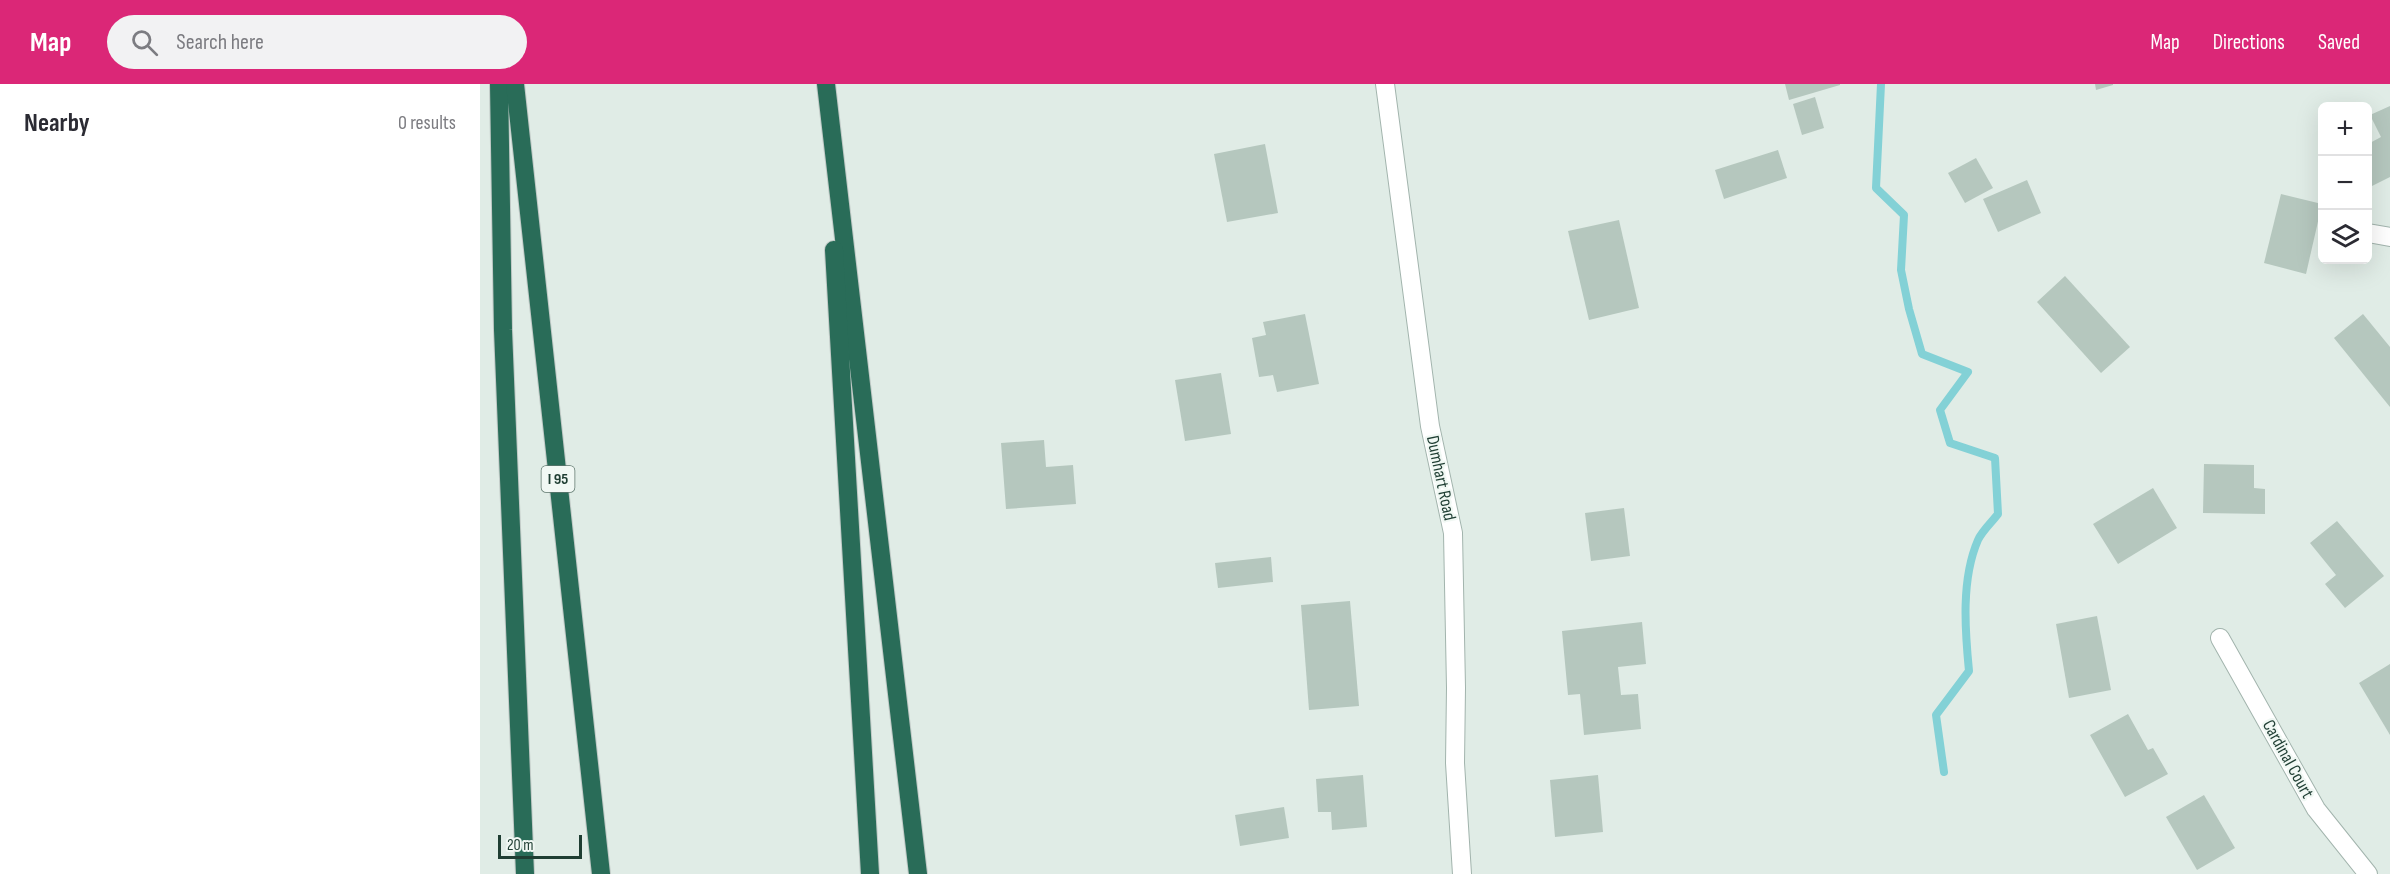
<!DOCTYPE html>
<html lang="en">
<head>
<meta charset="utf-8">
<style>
  body { margin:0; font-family:"Sofia Sans Condensed",sans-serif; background:#f2f2f3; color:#2b2b33 }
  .controls { position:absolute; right:18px; top:18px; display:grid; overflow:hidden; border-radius:9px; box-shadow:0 6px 24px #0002 }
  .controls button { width:54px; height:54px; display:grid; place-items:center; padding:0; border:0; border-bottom:2px solid #e1e1e2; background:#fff; color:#2b2b33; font:30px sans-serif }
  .scale { position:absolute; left:18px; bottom:15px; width:84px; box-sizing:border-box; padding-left:6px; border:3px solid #1f3e33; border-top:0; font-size:16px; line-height:21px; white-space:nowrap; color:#1f3e33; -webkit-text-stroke:4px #f1f8f4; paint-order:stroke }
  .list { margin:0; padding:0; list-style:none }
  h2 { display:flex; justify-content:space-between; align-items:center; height:78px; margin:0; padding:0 24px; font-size:26px }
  h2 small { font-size:20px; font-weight:400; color:#7c7c81 }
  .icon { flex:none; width:33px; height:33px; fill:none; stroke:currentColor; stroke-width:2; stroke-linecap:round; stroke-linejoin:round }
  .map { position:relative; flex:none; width:1910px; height:790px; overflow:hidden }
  header { display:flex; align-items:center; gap:36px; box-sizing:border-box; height:84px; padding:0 30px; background:#db2777; color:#fff }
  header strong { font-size:28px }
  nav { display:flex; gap:33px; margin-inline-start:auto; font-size:21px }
  .search { width:420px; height:54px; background:#f2f2f3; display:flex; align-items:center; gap:15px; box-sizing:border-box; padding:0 21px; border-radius:33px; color:#7c7c81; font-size:22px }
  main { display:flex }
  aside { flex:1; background:#fff }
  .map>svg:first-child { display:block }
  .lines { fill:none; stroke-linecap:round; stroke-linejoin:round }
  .stream { stroke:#83d1d6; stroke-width:8 }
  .building { fill:#b5c7be }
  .minor-casing { stroke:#a2b4ad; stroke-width:20 }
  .highway-casing { stroke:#c0c9c6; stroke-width:20 }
  .minor { stroke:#fff; stroke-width:18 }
  .highway { stroke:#296c58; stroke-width:18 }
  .labels { text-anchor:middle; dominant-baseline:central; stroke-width:4.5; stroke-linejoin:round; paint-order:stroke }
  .shield { fill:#f1f8f4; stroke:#5e766d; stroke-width:1.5 }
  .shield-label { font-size:16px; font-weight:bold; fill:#1f3e33 }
  .street-label { font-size:18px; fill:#1f3e33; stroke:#f1f8f4 }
</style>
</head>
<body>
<header>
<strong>Map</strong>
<div class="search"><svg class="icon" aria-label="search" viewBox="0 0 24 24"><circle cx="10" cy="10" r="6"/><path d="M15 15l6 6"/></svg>Search here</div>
<nav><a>Map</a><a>Directions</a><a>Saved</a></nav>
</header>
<main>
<aside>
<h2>Nearby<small>0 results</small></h2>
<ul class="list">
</ul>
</aside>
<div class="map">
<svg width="1910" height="790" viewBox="0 0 1910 790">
  <rect width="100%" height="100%" fill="#e0ece6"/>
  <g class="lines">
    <path class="stream" d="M1401,0L1396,104L1424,131L1421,186L1429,225L1442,270L1488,288L1460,326L1470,359L1515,374L1518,430C1512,438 1502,447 1498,456C1481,495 1485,546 1489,587L1456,631L1464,688"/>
  </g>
  <g class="building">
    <polygon points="1305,0 1360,0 1360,1 1309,16"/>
    <polygon points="1615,0 1633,0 1633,1 1616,6"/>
    <polygon points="1335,13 1344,44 1322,51 1313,20"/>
    <polygon points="1910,22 1910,93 1888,104 1888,60 1901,53 1890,31"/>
    <polygon points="785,60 798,129 747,138 734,70"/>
    <polygon points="1298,66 1307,94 1244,115 1235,86"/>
    <polygon points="1496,74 1513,104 1485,119 1468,89"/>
    <polygon points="1547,96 1561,129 1518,148 1503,115"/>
    <polygon points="1801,110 1842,120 1826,190 1784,179"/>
    <polygon points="1139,136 1159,224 1109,236 1088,147"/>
    <polygon points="1585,192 1650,263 1621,289 1557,218"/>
    <polygon points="825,230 839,300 797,308 793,291 779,293 772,254 786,251 783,238"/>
    <polygon points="1883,230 1910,263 1910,323 1854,254"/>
    <polygon points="741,289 751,350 705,357 695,296"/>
    <polygon points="564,356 566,383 593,381 596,420 526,425 521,359"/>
    <polygon points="1724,380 1774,381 1774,404 1785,405 1785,430 1723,429"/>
    <polygon points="1673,404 1697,444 1638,480 1613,440"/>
    <polygon points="1144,424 1150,472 1111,477 1105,429"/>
    <polygon points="1857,437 1904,492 1865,524 1845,500 1856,491 1830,459"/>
    <polygon points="791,473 793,498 738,504 735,479"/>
    <polygon points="870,517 879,622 829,626 821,521"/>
    <polygon points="1617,532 1631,606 1589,614 1576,540"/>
    <polygon points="1162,538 1166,580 1138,583 1141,611 1158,610 1161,645 1104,651 1100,610 1088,611 1082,547"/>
    <polygon points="1910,580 1910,651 1879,599"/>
    <polygon points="1648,630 1668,666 1673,664 1688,690 1645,713 1610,651"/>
    <polygon points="883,691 887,743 852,746 851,728 838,728 836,695"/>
    <polygon points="1118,691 1123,748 1075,753 1070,696"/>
    <polygon points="1724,711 1755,764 1717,786 1686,733"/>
    <polygon points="804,723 809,754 760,762 755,731"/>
  </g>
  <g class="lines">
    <g class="minor-casing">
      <g id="minor">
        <polyline points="905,0 950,342 973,449 976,604 975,679 982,790"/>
        <polyline points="1888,149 1910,153"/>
        <polyline points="1740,554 1836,725 1888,790"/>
      </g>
    </g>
    <g class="highway-casing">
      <g id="highway">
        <polyline points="19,0 23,246 45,790"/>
        <polyline points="35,0 121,790"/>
        <polyline points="346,0 438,790"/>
        <polyline points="354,166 390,790"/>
      </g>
    </g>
    <use href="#minor" class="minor"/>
    <use href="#highway" class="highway"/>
  </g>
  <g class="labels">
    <rect class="shield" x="61.5" y="382" width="33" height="26" rx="4.5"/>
    <g class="shield-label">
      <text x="78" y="395">I 95</text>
    </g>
    <g class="street-label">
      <text transform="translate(961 394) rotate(78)">Dumhart Road</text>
      <text transform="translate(1808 675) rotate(61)">Cardinal Court</text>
    </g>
  </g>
</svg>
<div class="controls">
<button>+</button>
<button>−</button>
<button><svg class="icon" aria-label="layers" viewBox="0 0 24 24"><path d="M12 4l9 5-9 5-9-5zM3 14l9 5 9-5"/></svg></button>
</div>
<div class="scale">20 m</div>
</div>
</main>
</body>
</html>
